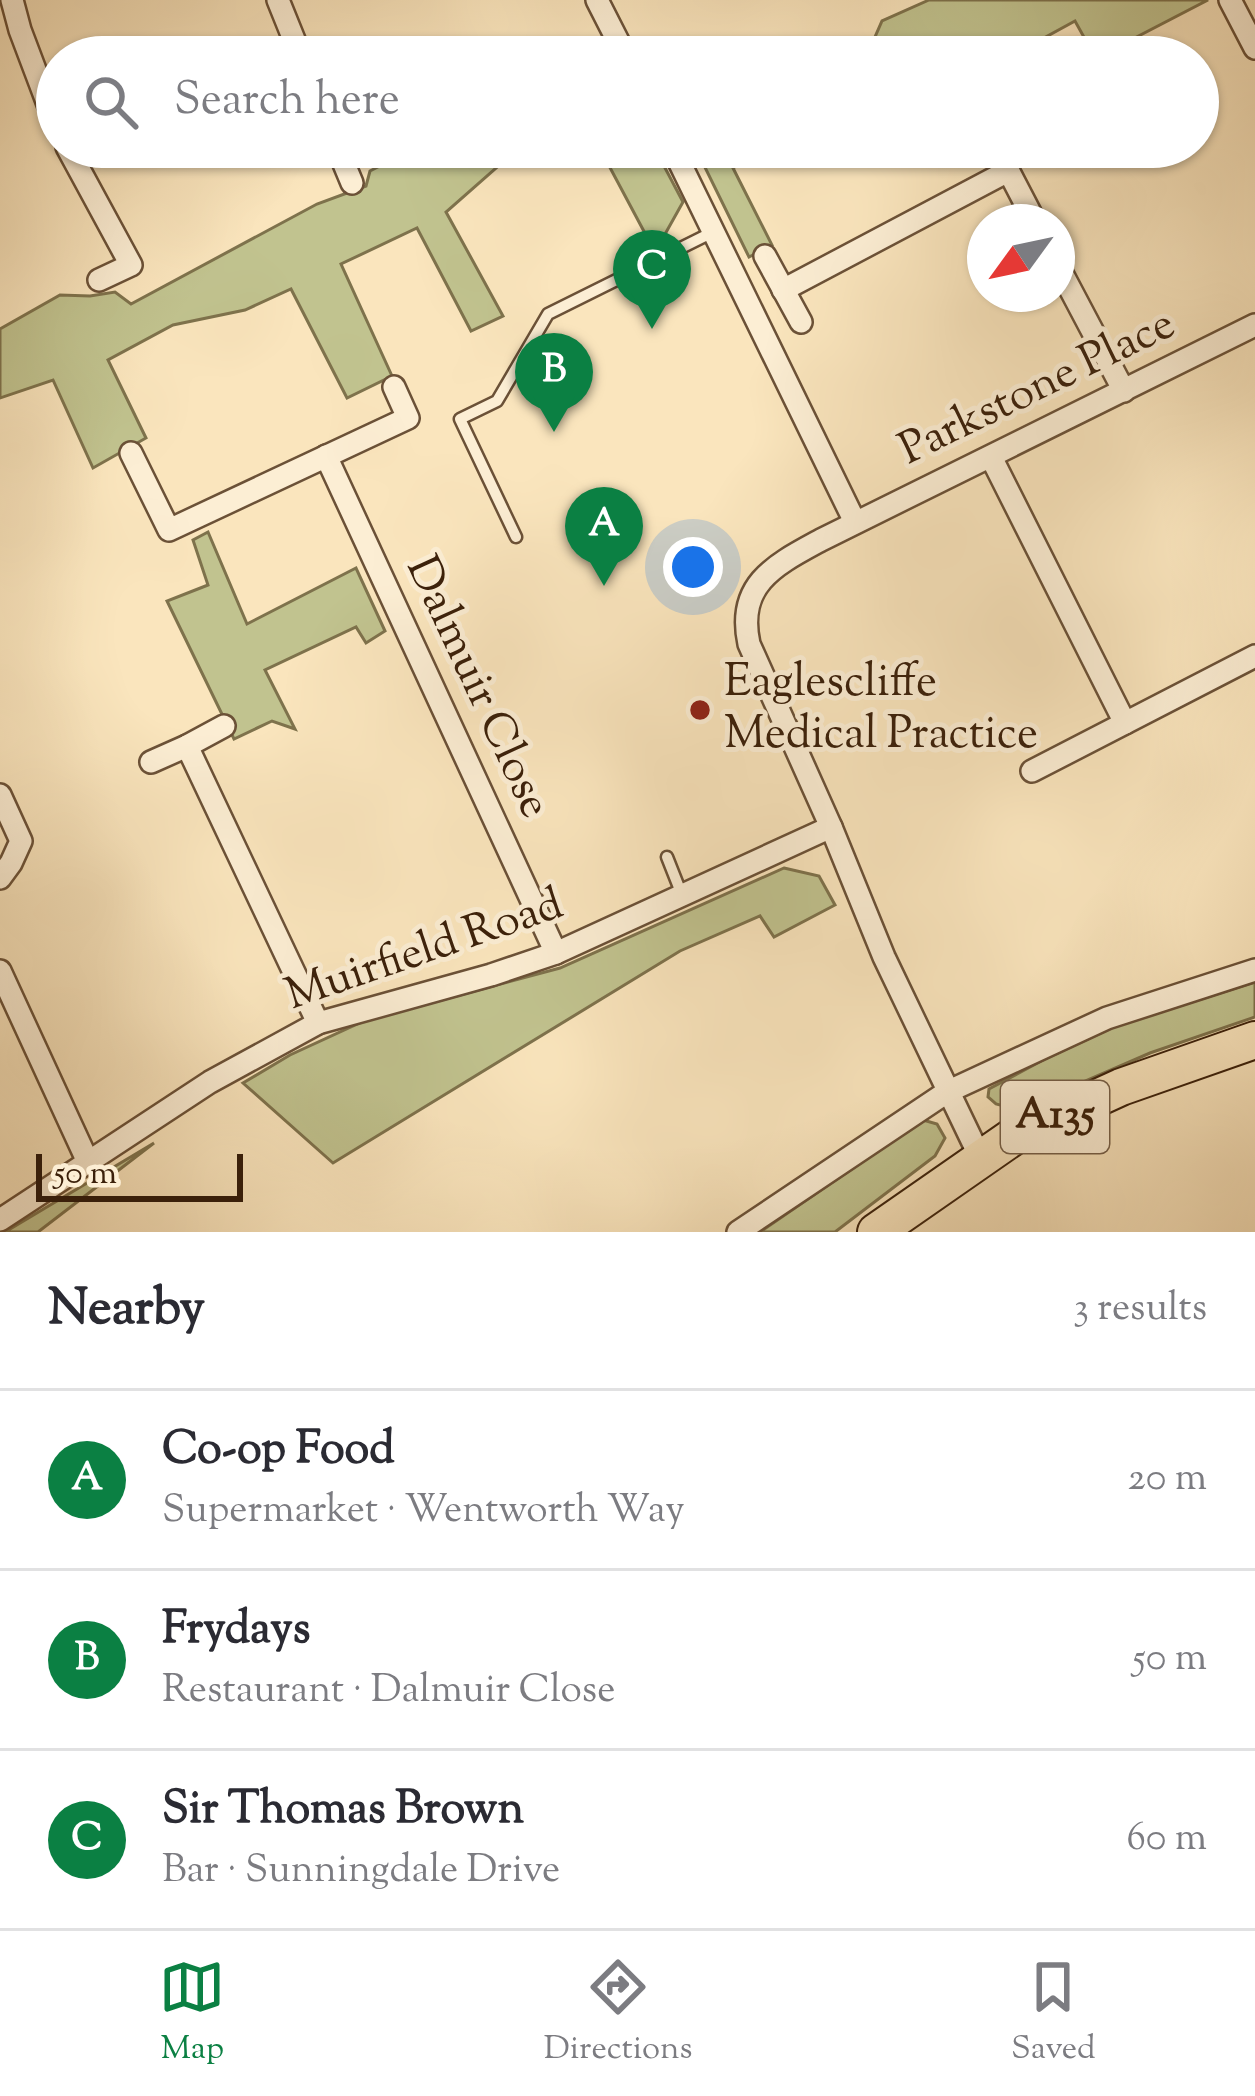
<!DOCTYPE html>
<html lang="en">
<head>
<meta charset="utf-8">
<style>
  body { margin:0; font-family:"Sorts Mill Goudy",serif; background:#f7f7f7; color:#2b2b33 }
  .compass { position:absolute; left:967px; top:204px; width:108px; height:108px; border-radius:50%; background:#fff; box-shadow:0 3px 9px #0004; rotate:237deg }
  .scale { position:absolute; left:36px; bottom:30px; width:207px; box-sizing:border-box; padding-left:12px; border:6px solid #3b200a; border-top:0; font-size:33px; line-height:42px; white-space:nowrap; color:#3b200a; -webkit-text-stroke:9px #fceed4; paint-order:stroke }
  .you { position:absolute; left:693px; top:567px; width:42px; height:42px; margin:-30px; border:9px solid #fff; border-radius:50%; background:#1a73e8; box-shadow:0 0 0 18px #1a73e833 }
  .badge { display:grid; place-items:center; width:78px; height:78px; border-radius:50%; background:#0b8043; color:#fff; font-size:39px; font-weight:700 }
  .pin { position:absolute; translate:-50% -99px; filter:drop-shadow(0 3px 6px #0008) }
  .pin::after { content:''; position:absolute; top:63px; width:42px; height:36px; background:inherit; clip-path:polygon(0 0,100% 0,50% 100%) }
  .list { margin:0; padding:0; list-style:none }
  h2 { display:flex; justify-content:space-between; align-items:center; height:156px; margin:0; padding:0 48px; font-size:51px }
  h2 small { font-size:39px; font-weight:400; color:#7c7c81 }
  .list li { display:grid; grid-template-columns:78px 1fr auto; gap:36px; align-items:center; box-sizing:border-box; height:180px; padding:0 48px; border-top:3px solid #e1e1e2 }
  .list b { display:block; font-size:45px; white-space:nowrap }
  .list p { margin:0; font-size:39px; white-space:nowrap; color:#7c7c81 }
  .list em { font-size:39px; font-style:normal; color:#7c7c81 }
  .icon { flex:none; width:66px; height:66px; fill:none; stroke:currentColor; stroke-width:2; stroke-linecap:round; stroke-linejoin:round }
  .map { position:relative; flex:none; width:1255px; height:1232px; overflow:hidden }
  .search { position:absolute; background:#fff; box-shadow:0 3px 9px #0004; left:36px; right:36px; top:36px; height:132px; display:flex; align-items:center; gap:30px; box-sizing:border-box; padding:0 42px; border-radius:66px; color:#7c7c81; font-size:45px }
  .sheet { height:696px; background:#fff }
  nav { display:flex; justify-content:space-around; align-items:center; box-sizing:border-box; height:168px; border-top:3px solid #e1e1e2; background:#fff; font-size:33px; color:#7c7c81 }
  nav a { display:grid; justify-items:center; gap:6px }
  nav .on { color:#0b8043 }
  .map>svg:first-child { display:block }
  .green { fill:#c1c38f; stroke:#7e724c; stroke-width:3 }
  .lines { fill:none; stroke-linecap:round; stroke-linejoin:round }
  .lane-casing { stroke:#6b5137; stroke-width:15 }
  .street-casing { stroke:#6b5137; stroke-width:26 }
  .primary-casing { stroke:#3b200a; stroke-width:40 }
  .lane { stroke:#fceed4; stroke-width:10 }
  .street { stroke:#fceed4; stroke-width:21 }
  .primary { stroke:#fae5bd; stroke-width:36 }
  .poi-dot { fill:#8f2418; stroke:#fceed4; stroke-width:4.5 }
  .labels { text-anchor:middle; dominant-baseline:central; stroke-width:10; stroke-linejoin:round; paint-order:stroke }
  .shield { fill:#fceed4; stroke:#755e47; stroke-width:3 }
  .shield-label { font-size:42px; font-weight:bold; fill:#3b200a }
  .street-label { font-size:45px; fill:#3b200a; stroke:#fceed4 }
  .poi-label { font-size:45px; fill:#3b200a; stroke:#fceed4; text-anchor:start }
</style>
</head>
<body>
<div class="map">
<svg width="1255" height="1232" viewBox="0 0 1255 1232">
  <rect width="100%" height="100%" fill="#fae5bd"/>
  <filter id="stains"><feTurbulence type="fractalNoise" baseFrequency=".00167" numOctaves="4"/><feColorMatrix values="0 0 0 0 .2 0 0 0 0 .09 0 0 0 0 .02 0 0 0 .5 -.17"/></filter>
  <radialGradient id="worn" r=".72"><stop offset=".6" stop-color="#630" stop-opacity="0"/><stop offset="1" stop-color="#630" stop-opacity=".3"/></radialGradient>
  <g class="green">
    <polygon points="929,0 1208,0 1098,57 1095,57 1075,21 1009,57 817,57 849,41 871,46 882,21"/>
    <polygon points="417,147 520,147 446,212 503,316 471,331 417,228 341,264 392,376 347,398 291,289 245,310 173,325 108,360 146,438 93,468 53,380 0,398 0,329 60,295 90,296 115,292 131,304 317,204 366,186 370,171"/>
    <polygon points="599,147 654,147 683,202 655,252"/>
    <polygon points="695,147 770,147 733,168 772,245 749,257"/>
    <polygon points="208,532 247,624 356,568 385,631 366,643 356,627 265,670 295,729 272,721 234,739 167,601 208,585 193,540"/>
    <polygon points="784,868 819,876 835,905 774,937 760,916 680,951 333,1163 243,1083 290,1055 364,1021 560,968"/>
    <polygon points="1255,982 1255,1017 1150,1053 1019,1110 996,1104 988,1097 989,1089 1045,1059 1116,1026"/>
    <polygon points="923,1120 937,1124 945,1138 935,1156 835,1232 760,1232"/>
    <polygon points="154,1143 38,1232 5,1232"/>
  </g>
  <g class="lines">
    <g class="lane-casing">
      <g id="lane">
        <polyline points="516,537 460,419 497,401 548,314 713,232"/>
        <polyline points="667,857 682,895"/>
      </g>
    </g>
    <g class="street-casing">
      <g id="street">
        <polyline points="12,0 20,30 57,128"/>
        <polyline points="278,0 301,57"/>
        <polyline points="597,0 626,57"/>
        <polyline points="1230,0 1255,48"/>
        <polyline points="67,147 131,265 99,280"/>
        <polyline points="337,147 352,183"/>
        <polyline points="672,147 855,522"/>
        <polyline points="996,147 1035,222"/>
        <polyline points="765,256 801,322"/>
        <polyline points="1057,264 1124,391"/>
        <polyline points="783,290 1008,171"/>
        <polyline points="131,453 169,530 408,418 394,387"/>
        <polyline points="326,456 556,953"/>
        <polyline points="991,457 1125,723"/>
        <polyline points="187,746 224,726"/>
        <polyline points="151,762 187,746 318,1023"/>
        <polyline points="1032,771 1255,656"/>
        <polyline points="0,795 21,841 11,863 0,878"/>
        <polyline points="0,971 88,1162"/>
        <path d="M980,1157L884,957L831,827L749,644C736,584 775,565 821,540L1255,325"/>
        <polyline points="0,1220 210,1082 318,1023 491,975 556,953 831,827"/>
        <polyline points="738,1232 947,1092 1107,1018 1255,970"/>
      </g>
    </g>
    <g class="primary-casing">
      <polyline id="primary" points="876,1232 1014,1136 1121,1087 1255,1040"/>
    </g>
    <use href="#lane" class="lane"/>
    <use href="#street" class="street"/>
    <use href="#primary" class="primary"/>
  </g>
  <circle class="poi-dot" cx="700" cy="710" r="12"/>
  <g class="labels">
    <rect class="shield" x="1001" y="1081" width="108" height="72" rx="9"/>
    <g class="shield-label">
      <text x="1055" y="1117">A135</text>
    </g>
    <g class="street-label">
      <text transform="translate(1038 389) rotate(-26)">Parkstone Place</text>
      <text transform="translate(476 688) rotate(65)">Dalmuir Close</text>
      <text transform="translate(425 952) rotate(-19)">Muirfield Road</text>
    </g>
    <g class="poi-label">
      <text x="724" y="684">Eaglescliffe<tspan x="724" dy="52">Medical Practice</tspan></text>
    </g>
  </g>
  <rect width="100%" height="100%" filter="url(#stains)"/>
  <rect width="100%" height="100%" fill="url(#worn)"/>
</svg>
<svg class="compass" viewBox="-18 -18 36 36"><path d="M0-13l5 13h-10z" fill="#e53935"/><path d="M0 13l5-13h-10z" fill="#7c7c81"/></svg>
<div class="scale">50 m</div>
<div class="you"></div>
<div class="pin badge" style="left:604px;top:586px">A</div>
<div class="pin badge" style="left:554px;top:432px">B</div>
<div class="pin badge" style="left:652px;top:329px">C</div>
<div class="search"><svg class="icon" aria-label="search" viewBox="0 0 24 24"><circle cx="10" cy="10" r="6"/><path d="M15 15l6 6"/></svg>Search here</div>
</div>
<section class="sheet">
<h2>Nearby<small>3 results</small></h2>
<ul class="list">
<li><span class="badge">A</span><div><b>Co-op Food</b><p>Supermarket · Wentworth Way</p></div><em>20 m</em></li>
<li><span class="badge">B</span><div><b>Frydays</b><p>Restaurant · Dalmuir Close</p></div><em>50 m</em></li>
<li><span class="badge">C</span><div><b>Sir Thomas Brown</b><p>Bar · Sunningdale Drive</p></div><em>60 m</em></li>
</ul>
</section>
<nav>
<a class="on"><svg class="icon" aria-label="map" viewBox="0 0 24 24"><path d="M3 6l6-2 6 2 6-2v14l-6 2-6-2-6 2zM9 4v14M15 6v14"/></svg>Map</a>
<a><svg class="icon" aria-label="directions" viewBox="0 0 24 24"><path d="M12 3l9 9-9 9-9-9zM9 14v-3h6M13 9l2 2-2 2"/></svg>Directions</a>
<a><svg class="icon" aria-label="saved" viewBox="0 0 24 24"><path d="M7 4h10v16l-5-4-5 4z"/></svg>Saved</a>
</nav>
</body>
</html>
